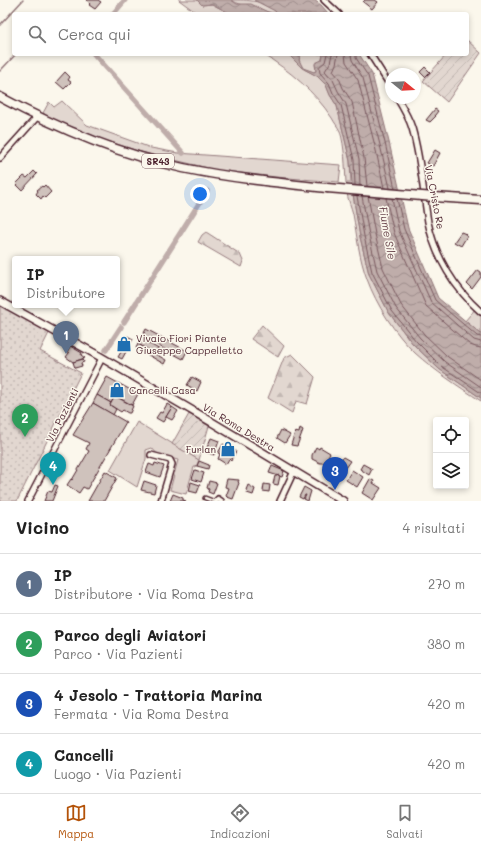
<!DOCTYPE html>
<html lang="it">
<head>
<meta charset="utf-8">
<style>
  body { margin:0; font-family:Mali,sans-serif; background:#f2f2f2; color:#222 }
  .controls { position:absolute; right:12px; bottom:12px; display:grid; overflow:hidden; border-radius:4px; box-shadow:0 2px 6px #0003 }
  .controls button { width:36px; height:36px; display:grid; place-items:center; padding:0; border:0; border-bottom:1px solid #e0e0e0; background:#fff; color:#222; font:20px sans-serif }
  .compass { position:absolute; left:385px; top:68px; width:36px; height:36px; border-radius:50%; background:#fff; box-shadow:0 2px 6px #0003; rotate:108deg }
  .you { position:absolute; left:200px; top:194px; width:14px; height:14px; margin:-10px; border:3px solid #fff; border-radius:50%; background:#1a73e8; box-shadow:0 0 0 6px #1a73e833 }
  .badge { display:grid; place-items:center; width:26px; height:26px; border-radius:50%; background:#b45309; color:#fff; font-size:13px; font-weight:700 }
  .pin { position:absolute; translate:-50% -33px; filter:drop-shadow(0 1px 2px #0008) }
  .pin::after { content:''; position:absolute; top:21px; width:14px; height:12px; background:inherit; clip-path:polygon(0 0,100% 0,50% 100%) }
  .popup { position:absolute; left:12px; top:256px; width:108px; height:52px; box-sizing:border-box; display:grid; place-content:center; border-radius:4px; background:#fff; filter:drop-shadow(0 1px 3px #0005); font-size:13px; white-space:nowrap; color:#767676 }
  .popup b { font-size:15px; color:#222 }
  .popup::after { content:''; position:absolute; left:50%; top:100%; margin-left:-8px; border:8px solid transparent; border-top-color:#fff }
  .list { margin:0; padding:0; list-style:none }
  h2 { display:flex; justify-content:space-between; align-items:center; height:52px; margin:0; padding:0 16px; font-size:17px }
  h2 small { font-size:13px; font-weight:400; color:#767676 }
  .list li { display:grid; grid-template-columns:26px 1fr auto; gap:12px; align-items:center; box-sizing:border-box; height:60px; padding:0 16px; border-top:1px solid #e0e0e0 }
  .list b { display:block; font-size:15px; white-space:nowrap }
  .list p { margin:0; font-size:13px; white-space:nowrap; color:#767676 }
  .list em { font-size:13px; font-style:normal; color:#767676 }
  .icon { flex:none; width:22px; height:22px; fill:none; stroke:currentColor; stroke-width:2; stroke-linecap:round; stroke-linejoin:round }
  .map { position:relative; flex:none; width:481px; height:501px; overflow:hidden }
  .search { position:absolute; background:#fff; box-shadow:0 2px 6px #0003; left:12px; right:12px; top:12px; height:44px; display:flex; align-items:center; gap:10px; box-sizing:border-box; padding:0 14px; border-radius:4px; color:#767676; font-size:15px }
  .sheet { height:292px; background:#fff }
  nav { display:flex; justify-content:space-around; align-items:center; box-sizing:border-box; height:56px; border-top:1px solid #e0e0e0; background:#fff; font-size:11px; color:#767676 }
  nav a { display:grid; justify-items:center; gap:2px }
  nav .on { color:#b45309 }
  .map>svg:first-child { display:block }
  .grass { fill:#e2d7d0; stroke:#967b7e }
  .forest { fill:url(#forest-firs); stroke:#967b7e }
  .park { fill:url(#park-dots); stroke:#967b7e }
  .garden { fill:url(#garden-furrows); stroke:#967b7e }
  .water { fill:url(#water-waves); stroke:#907477 }
  .lines { fill:none; stroke-linecap:round; stroke-linejoin:round }
  .shore { stroke:#79585e; stroke-width:1 }
  .stream { stroke:#907477; stroke-width:1.5 }
  .canal { stroke:#bfadaa; stroke-width:5.5 }
  .building { fill:#cfc2bc; stroke:#4a1f2b }
  .lane-casing { stroke:#4a1f2b; stroke-width:5.5 }
  .street-casing { stroke:#4a1f2b; stroke-width:8 }
  .secondary-casing { stroke:#4a1f2b; stroke-width:10 }
  .primary-casing { stroke:#4a1f2b; stroke-width:11 }
  .lane { stroke:#fbf7ec; stroke-width:2.5 }
  .street { stroke:#fbf7ec; stroke-width:5 }
  .secondary { stroke:#fbf7ec; stroke-width:7 }
  .primary { stroke:#fbf7ec; stroke-width:8 }
  .primary-bridge-casing { stroke:#4a1f2b; stroke-width:11; stroke-linecap:butt }
  .primary-bridge { stroke:#fbf7ec; stroke-width:8 }
  .labels { text-anchor:middle; dominant-baseline:central; stroke-width:3; stroke-linejoin:round; paint-order:stroke }
  .shield { fill:#fbf7ec; stroke:#7f6065; stroke-width:1 }
  .shield-label { font-size:9px; font-weight:bold; fill:#4a1f2b }
  .street-label { font-size:10px; fill:#4a1f2b; stroke:#fbf7ec }
  .poi-label { font-size:10px; fill:#4a1f2b; stroke:#fbf7ec; text-anchor:start }
  .water-label { font-size:11px; font-style:italic; fill:#6d4a51; stroke:#fbf7ec }
</style>
</head>
<body>
<div class="map">
<svg width="481" height="501" viewBox="0 0 481 501">
  <defs>
    <pattern id="forest-firs" width="22" height="20" patternUnits="userSpaceOnUse"><rect width="22" height="20" fill="#e2d7d0"/><path d="M5 1l3.5 6h-7zM16 11l3.5 6h-7z" fill="#c3b8b3"/></pattern>
    <pattern id="park-dots" width="8" height="8" patternUnits="userSpaceOnUse"><rect width="8" height="8" fill="#e2d7d0"/><path d="M2 2h.1M6 6h.1" fill="none" stroke="#c3b8b3" stroke-width="1.8" stroke-linecap="round"/></pattern>
    <pattern id="garden-furrows" width="10" height="10" patternUnits="userSpaceOnUse"><rect width="10" height="10" fill="#e2d7d0"/><path d="M-1 1l2-2M0 10L10 0M9 11l2-2" fill="none" stroke="#c3b8b3"/></pattern>
    <pattern id="water-waves" width="16" height="10" patternUnits="userSpaceOnUse"><rect width="16" height="10" fill="#bfadaa"/><path d="M0 5q4-4 8 0t8 0" fill="none" stroke="#9d8c8b"/></pattern>
  </defs>
  <rect width="100%" height="100%" fill="#fbf7ec"/>
  <filter id="ink" filterUnits="userSpaceOnUse"><feTurbulence type="fractalNoise" baseFrequency=".025" numOctaves="2"/><feDisplacementMap in="SourceGraphic" scale="8" xChannelSelector="R" yChannelSelector="G"/><feConvolveMatrix kernelMatrix="1 2 1 2 8 2 1 2 1" color-interpolation-filters="sRGB"/></filter>
  <g filter="url(#ink)">
    <g class="grass">
      <polygon points="179,0 197,0 202,5 212,4 231,14 198,14"/>
      <path d="M231,0C247,0 267,0 277,13C272,14 236,4 231,0Z"/>
      <path d="M263,54H288L302,68L299,60L301,54H323L322,60L315,64L316,71L314,72L304,69L317,76L326,85L330,95L337,106L350,161L351,183H346C345,166 345,147 340,131C338,127 334,122 332,118C314,91 290,71 263,54Z"/>
      <polygon points="62,101 87,125 151,148 178,153 341,165 339,182 276,177 216,170 141,152 104,140 50,118 43,113 49,102 54,107"/>
      <path d="M347,193L353,194L360,237L369,274L389,313L413,344L439,369L481,398V401C458,386 435,371 415,353C395,334 376,304 367,279C359,258 357,236 353,214C351,206 348,200 347,193Z"/>
      <polygon points="476,308 481,312 481,334 465,321"/>
      <polygon points="137,422 199,460 196,467 194,467 186,494 170,490 178,460 158,455 152,448 146,450 146,459 137,487 110,470"/>
    </g>
    <g class="forest">
      <polygon points="206,232 240,254 243,261 241,267 198,242 202,235"/>
      <polygon points="262,325 284,346 278,357 251,339"/>
      <polygon points="292,354 315,377 307,404 296,401 292,413 268,398 284,358"/>
    </g>
    <polygon class="park" points="0,305 49,333 40,351 81,373 17,501 0,501"/>
    <g class="garden">
      <polygon points="467,40 481,53 447,102 423,81 447,54 467,54"/>
      <polygon points="189,414 209,426 199,460 172,444"/>
    </g>
    <g class="water">
      <polygon points="197,0 231,0 237,4 251,4 272,14 231,14 212,4 202,5"/>
      <polygon points="254,0 314,0 321,5 329,14 277,14 275,11"/>
      <polygon points="288,54 301,54 299,60 303,68 314,72 316,71 315,63 322,60 323,54 359,54 372,74 389,142 408,228 438,298 481,334 481,398 439,369 413,344 389,313 369,274 360,237 353,194 350,161 337,106 330,95 326,85 317,76 302,68"/>
    </g>
    <g class="lines">
      <g class="shore">
        <polyline points="327,54 325,62 319,67 320,73 329,83 333,93 341,105 354,160 355,185"/>
        <polyline points="332,54 330,63 325,71 333,80 338,91 346,104 359,159 360,186"/>
        <polyline points="338,54 336,64 333,71 339,78 343,88 352,102 364,158 367,186"/>
        <polyline points="345,54 346,62 358,80 375,146 384,188"/>
        <polyline points="351,54 352,60 363,78 380,145 390,188"/>
        <polyline points="356,54 356,58 368,76 385,143 395,189"/>
        <polyline points="357,196 364,236 372,272 392,311 416,341 441,366 481,393"/>
        <polyline points="362,196 369,235 377,271 396,308 420,338 445,362 481,387"/>
        <polyline points="368,196 375,234 383,268 401,305 424,334 448,357 481,380"/>
        <polyline points="386,198 394,233 426,306 470,345 476,347 481,348"/>
        <polyline points="392,198 399,231 431,302 474,340 481,342"/>
        <polyline points="397,199 404,229 435,300 477,336 481,337"/>
      </g>
      <g class="stream">
        <polyline points="0,25 23,0"/>
        <polyline points="0,71 16,54"/>
      </g>
      <g class="canal">
        <polyline points="113,14 125,0"/>
        <polyline points="94,54 183,153"/>
        <polyline points="124,322 207,191"/>
        <polyline points="106,350 121,327"/>
      </g>
    </g>
    <g class="building">
      <polygon points="86,0 98,0 101,2 95,9 89,5 90,4"/>
      <polygon points="365,0 375,0 378,2 372,9 363,2"/>
      <polygon points="425,67 430,72 425,77 420,72"/>
      <polygon points="65,72 70,77 68,80 71,82 64,89 56,82"/>
      <polygon points="435,109 438,111 435,115 436,116 430,122 426,120"/>
      <polygon points="435,150 440,153 433,166 427,163"/>
      <polygon points="34,171 37,174 22,190 16,184 24,176 27,178"/>
      <polygon points="45,185 51,192 45,198 43,196 41,199 36,194 38,191 37,190 42,186 43,187"/>
      <polygon points="461,232 466,234 465,235 467,236 461,246 454,242"/>
      <polygon points="478,270 481,272 481,277 472,289 467,284"/>
      <polygon points="146,329 187,351 183,359 142,337"/>
      <polygon points="127,336 133,339 122,359 118,357 124,347 122,345"/>
      <polygon points="141,339 162,351 159,356 138,344"/>
      <polygon points="138,344 166,360 164,364 136,348"/>
      <polygon points="70,346 82,353 81,355 85,358 73,362 66,357 69,353 67,352"/>
      <polygon points="83,359 84,362 81,363 82,366 75,368 73,362"/>
      <polygon points="107,377 138,394 132,405 115,396 111,403 97,395"/>
      <polygon points="192,377 201,382 197,391 187,385"/>
      <polygon points="97,395 111,403 110,405 116,409 113,415 93,403"/>
      <polygon points="115,396 133,406 130,413 128,413 123,410 121,412 110,405"/>
      <polygon points="93,403 126,422 87,489 83,487 79,493 67,485 71,479 72,480 89,451 86,449 89,443 73,435"/>
      <polygon points="167,404 172,407 163,422 156,418 160,412 162,413"/>
      <polygon points="172,407 178,411 172,420 166,417"/>
      <polygon points="300,428 303,430 297,446 291,445 295,432 299,433"/>
      <polygon points="281,430 290,435 285,443 277,438"/>
      <polygon points="211,438 219,441 214,455 205,452"/>
      <polygon points="223,444 236,451 231,461 229,459 226,464 218,459 220,454 218,453"/>
      <polygon points="316,447 319,449 320,447 330,453 324,463 320,463 312,459 312,455"/>
      <polygon points="343,457 350,461 340,475 334,470"/>
      <polygon points="199,461 209,465 208,469 197,466"/>
      <polygon points="155,463 164,466 160,477 146,472 149,464 154,466"/>
      <polygon points="363,464 372,469 369,475 360,469"/>
      <polygon points="272,466 284,471 282,477 269,473"/>
      <polygon points="195,470 204,473 201,482 192,479"/>
      <polygon points="352,470 363,477 357,487 346,480"/>
      <polygon points="105,471 117,478 104,501 88,501"/>
      <polygon points="278,475 280,476 278,485 273,484 275,476 277,476"/>
      <polygon points="227,479 239,480 238,482 239,483 233,499 227,497 226,496 229,488 225,487"/>
      <polygon points="370,479 374,481 373,483 381,488 373,500 362,493"/>
      <polygon points="144,481 156,485 154,493 141,490"/>
      <polygon points="209,481 217,483 213,494 208,492 209,489 207,488"/>
      <polygon points="191,482 200,485 197,493 189,491"/>
      <polygon points="264,484 270,485 269,492 263,491"/>
      <polygon points="55,485 58,486 52,501 44,501 48,491 52,492"/>
      <polygon points="248,485 255,489 253,495 247,493 248,491 246,490"/>
      <polygon points="304,487 311,491 308,501 304,499 306,495 305,495 303,499 299,497"/>
      <polygon points="173,494 183,498 183,500 186,501 170,501"/>
    </g>
    <g class="lines">
      <g class="lane-casing">
        <polyline id="lane" points="205,498 213,501"/>
      </g>
      <g class="street-casing">
        <g id="street">
          <polyline points="324,0 339,14"/>
          <polyline points="370,54 391,87"/>
          <path d="M397,98C403,108 409,118 412,128C421,159 423,191 428,222C435,257 455,289 481,312"/>
          <polyline points="0,158 37,117"/>
          <polyline points="151,455 170,460 172,464 161,501"/>
          <polyline points="28,501 102,358"/>
          <polyline points="216,501 218,499 221,501"/>
          <polyline points="280,501 294,471"/>
        </g>
      </g>
      <g class="secondary-casing">
        <polyline id="secondary" points="0,301 99,356 210,421 343,501"/>
      </g>
      <g class="primary-casing">
        <g id="primary">
          <path d="M0,97C57,128 119,154 183,168C231,178 279,183 327,188"/>
          <polyline points="434,197 481,200"/>
        </g>
      </g>
      <use href="#lane" class="lane"/>
      <use href="#street" class="street"/>
      <use href="#secondary" class="secondary"/>
      <use href="#primary" class="primary"/>
      <g class="primary-bridge-casing">
        <polyline id="primary-bridge" points="327,188 434,197"/>
      </g>
      <use href="#primary-bridge" class="primary-bridge"/>
    </g>
  </g>
  <defs>
    <g id="shop-bare" transform="scale(1.2)"><path d="M-5-2.5h2.3a2.7 3.5 0 0 1 5.4 0H5L5.5 6h-11ZM-1.5-2.5h3a1.5 2.3 0 0 0-3 0Z" fill="#1f6fb2" stroke="#fbf7ec" stroke-width="2.5" paint-order="stroke"/></g>
  </defs>
  <g fill-rule="evenodd">
    <use href="#shop-bare" x="124" y="344"/>
    <use href="#shop-bare" x="117" y="390"/>
    <use href="#shop-bare" x="228" y="449"/>
  </g>
  <g class="labels">
    <rect class="shield" x="142" y="154" width="32" height="14" rx="3"/>
    <g class="shield-label">
      <text x="158" y="161">SR43</text>
    </g>
    <g class="street-label">
      <text transform="translate(435 197) rotate(79)">Via Cristo Re</text>
      <text transform="translate(62 415) rotate(-63)">Via Pazienti</text>
      <text transform="translate(239 427) rotate(31)">Via Roma Destra</text>
    </g>
    <g class="poi-label">
      <text x="136" y="338">Vivaio Fiori Piante<tspan x="136" dy="12">Giuseppe Cappelletto</tspan></text>
      <text x="129" y="390">Cancelli Casa</text>
      <text x="216" y="449" text-anchor="end">Furlan</text>
    </g>
    <g class="water-label">
      <text transform="translate(388 233) rotate(80)">Fiume Sile</text>
    </g>
  </g>
</svg>
<div class="controls">
<button><svg class="icon" aria-label="locate" viewBox="0 0 24 24"><circle cx="12" cy="12" r="6"/><path d="M12 2v4M12 18v4M2 12h4M18 12h4"/></svg></button>
<button><svg class="icon" aria-label="layers" viewBox="0 0 24 24"><path d="M12 4l9 5-9 5-9-5zM3 14l9 5 9-5"/></svg></button>
</div>
<svg class="compass" viewBox="-18 -18 36 36"><path d="M0-13l5 13h-10z" fill="#e53935"/><path d="M0 13l5-13h-10z" fill="#767676"/></svg>
<div class="you"></div>
<div class="pin badge" style="left:66px;top:354px;background:#5c6f8a">1</div>
<div class="popup"><b>IP</b>Distributore</div>
<div class="pin badge" style="left:25px;top:437px;background:#2e9e5b">2</div>
<div class="pin badge" style="left:335px;top:490px;background:#1a4fb4">3</div>
<div class="pin badge" style="left:53px;top:485px;background:#0f9aa8">4</div>
<div class="search"><svg class="icon" aria-label="search" viewBox="0 0 24 24"><circle cx="10" cy="10" r="6"/><path d="M15 15l6 6"/></svg>Cerca qui</div>
</div>
<section class="sheet">
<h2>Vicino<small>4 risultati</small></h2>
<ul class="list">
<li><span class="badge" style="background:#5c6f8a">1</span><div><b>IP</b><p>Distributore · Via Roma Destra</p></div><em>270 m</em></li>
<li><span class="badge" style="background:#2e9e5b">2</span><div><b>Parco degli Aviatori</b><p>Parco · Via Pazienti</p></div><em>380 m</em></li>
<li><span class="badge" style="background:#1a4fb4">3</span><div><b>4 Jesolo - Trattoria Marina</b><p>Fermata · Via Roma Destra</p></div><em>420 m</em></li>
<li><span class="badge" style="background:#0f9aa8">4</span><div><b>Cancelli</b><p>Luogo · Via Pazienti</p></div><em>420 m</em></li>
</ul>
</section>
<nav>
<a class="on"><svg class="icon" aria-label="map" viewBox="0 0 24 24"><path d="M3 6l6-2 6 2 6-2v14l-6 2-6-2-6 2zM9 4v14M15 6v14"/></svg>Mappa</a>
<a><svg class="icon" aria-label="directions" viewBox="0 0 24 24"><path d="M12 3l9 9-9 9-9-9zM9 14v-3h6M13 9l2 2-2 2"/></svg>Indicazioni</a>
<a><svg class="icon" aria-label="saved" viewBox="0 0 24 24"><path d="M7 4h10v16l-5-4-5 4z"/></svg>Salvati</a>
</nav>
</body>
</html>
